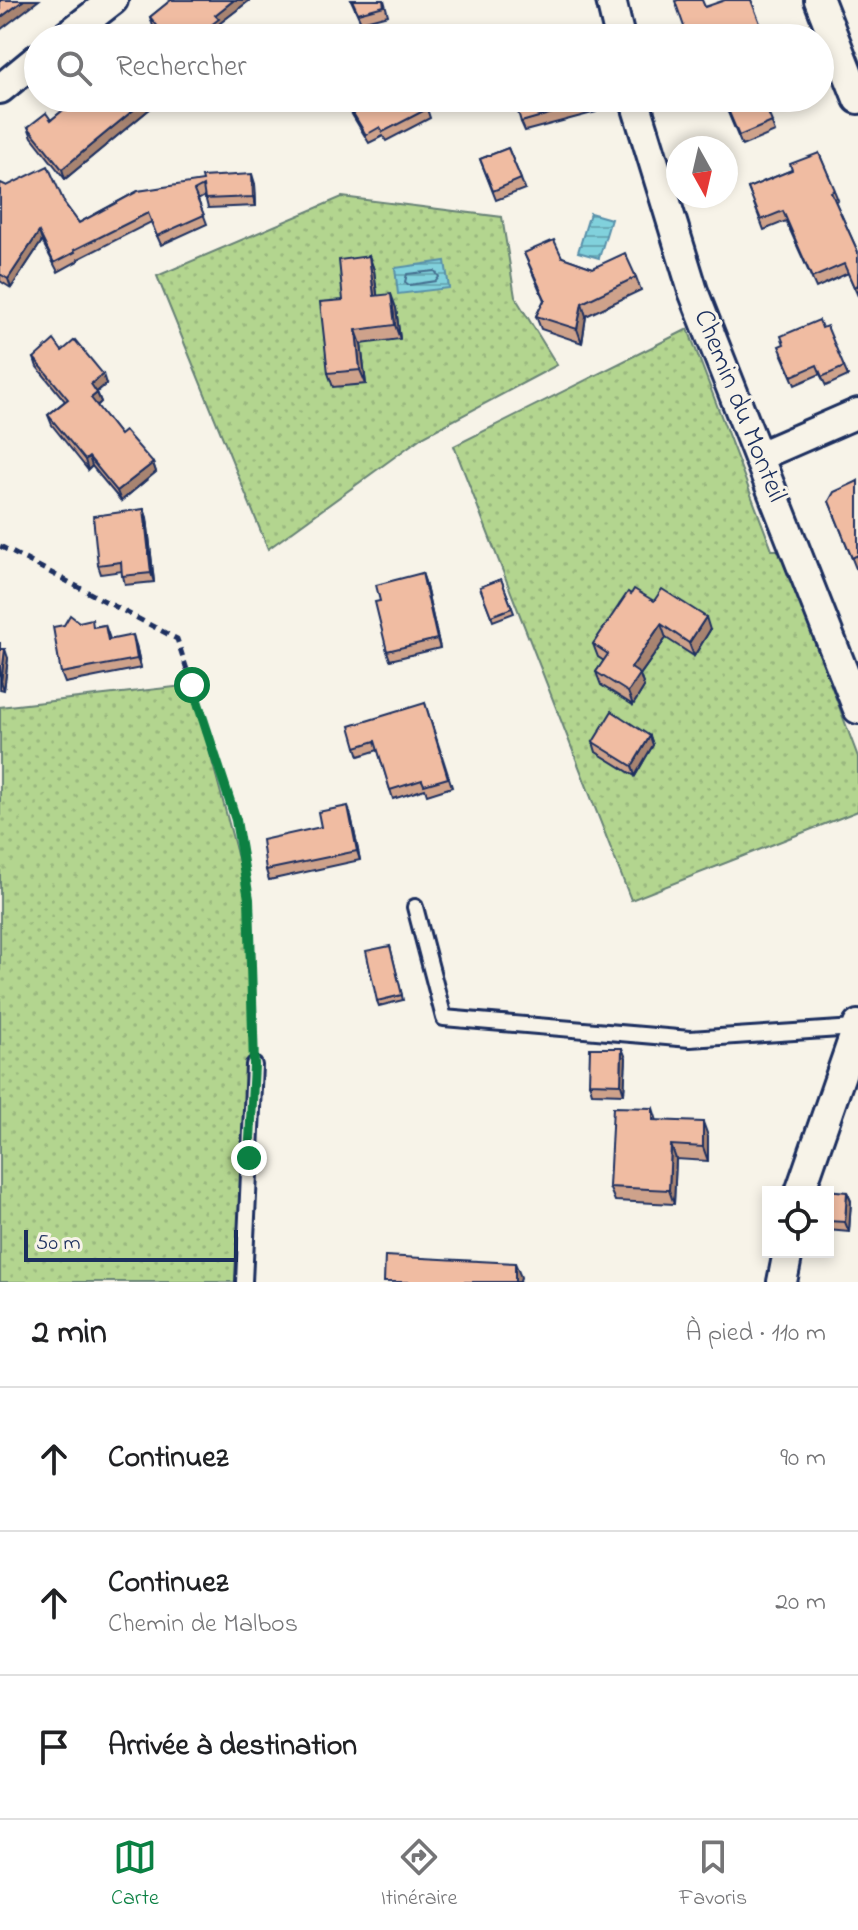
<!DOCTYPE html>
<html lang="fr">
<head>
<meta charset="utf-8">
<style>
  body { margin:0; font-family:"Indie Flower",sans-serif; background:#f6f6f6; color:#202124 }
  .controls { position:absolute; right:24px; bottom:24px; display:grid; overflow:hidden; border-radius:0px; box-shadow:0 4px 12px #0003 }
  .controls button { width:72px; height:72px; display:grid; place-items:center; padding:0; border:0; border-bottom:2px solid #e0e0e0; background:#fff; color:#202124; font:40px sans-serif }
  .compass { position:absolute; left:666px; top:136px; width:72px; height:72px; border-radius:50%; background:#fff; box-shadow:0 4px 12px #0003; rotate:172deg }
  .scale { position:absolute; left:24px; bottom:20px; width:214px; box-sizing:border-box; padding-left:8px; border:4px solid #1b2f5e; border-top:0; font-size:22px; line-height:28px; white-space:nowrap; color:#1b2f5e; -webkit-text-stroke:6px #f7f3e8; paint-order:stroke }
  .stop { position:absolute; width:24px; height:24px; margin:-18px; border:6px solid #0b8043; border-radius:50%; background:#fff }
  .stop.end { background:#0b8043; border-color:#fff; box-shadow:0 2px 8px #0008 }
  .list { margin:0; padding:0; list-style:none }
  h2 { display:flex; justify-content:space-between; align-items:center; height:104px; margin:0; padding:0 32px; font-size:34px }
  h2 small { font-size:26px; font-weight:400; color:#757577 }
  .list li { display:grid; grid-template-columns:52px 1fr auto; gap:24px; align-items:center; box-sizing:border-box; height:144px; padding:0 32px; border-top:2px solid #e0e0e0 }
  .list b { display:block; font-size:30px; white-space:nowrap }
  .list p { margin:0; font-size:26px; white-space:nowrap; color:#757577 }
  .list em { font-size:26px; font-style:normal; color:#757577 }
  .icon { flex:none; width:44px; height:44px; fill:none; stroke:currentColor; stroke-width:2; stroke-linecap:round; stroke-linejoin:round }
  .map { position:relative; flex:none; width:858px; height:1282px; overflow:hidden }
  .search { position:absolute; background:#fff; box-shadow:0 4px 12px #0003; left:24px; right:24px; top:24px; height:88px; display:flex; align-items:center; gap:20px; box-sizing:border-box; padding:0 28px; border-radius:44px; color:#757577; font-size:30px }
  .sheet { height:536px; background:#fff }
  nav { display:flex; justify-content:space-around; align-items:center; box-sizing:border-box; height:112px; border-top:2px solid #e0e0e0; background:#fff; font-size:22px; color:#757577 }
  nav a { display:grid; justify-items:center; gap:4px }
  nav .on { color:#0b8043 }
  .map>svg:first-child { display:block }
  .grass { fill:url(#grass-dots); stroke:#678276; stroke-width:2 }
  .water { fill:url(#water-rules); stroke:#5890aa; stroke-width:2 }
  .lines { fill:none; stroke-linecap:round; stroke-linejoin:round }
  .shore { stroke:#447090; stroke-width:2 }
  .lane-casing { stroke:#1b2f5e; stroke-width:20 }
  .street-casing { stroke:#1b2f5e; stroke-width:34 }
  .path { stroke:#1b2f5e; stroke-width:5; stroke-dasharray:8 6; stroke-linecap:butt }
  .lane { stroke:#f7f3e8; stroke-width:14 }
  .street { stroke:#f7f3e8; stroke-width:28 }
  .wall { fill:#cea28b; stroke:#1b2f5e; stroke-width:2 }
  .shaded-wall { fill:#a88471; stroke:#1b2f5e; stroke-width:2 }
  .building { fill:#f0bca2; stroke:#1b2f5e; stroke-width:2 }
  .route { stroke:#0b8043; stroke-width:10 }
  .labels { text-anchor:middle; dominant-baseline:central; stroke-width:6; stroke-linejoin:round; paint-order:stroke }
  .street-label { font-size:28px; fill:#1b2f5e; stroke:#f7f3e8 }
</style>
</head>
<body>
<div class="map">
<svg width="858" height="1282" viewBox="0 0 858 1282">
  <defs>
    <pattern id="grass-dots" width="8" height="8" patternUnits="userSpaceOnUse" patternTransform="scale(2)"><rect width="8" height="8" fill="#b3d58f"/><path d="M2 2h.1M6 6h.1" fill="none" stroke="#99b77e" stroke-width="1.8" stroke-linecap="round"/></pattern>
    <pattern id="water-rules" width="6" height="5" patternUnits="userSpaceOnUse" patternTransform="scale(2)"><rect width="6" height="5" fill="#81d1dc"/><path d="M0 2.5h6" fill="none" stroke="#69aab6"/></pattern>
  </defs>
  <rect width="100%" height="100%" fill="#f7f3e8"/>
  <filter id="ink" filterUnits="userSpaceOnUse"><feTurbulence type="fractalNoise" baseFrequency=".0125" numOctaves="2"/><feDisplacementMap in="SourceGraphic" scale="16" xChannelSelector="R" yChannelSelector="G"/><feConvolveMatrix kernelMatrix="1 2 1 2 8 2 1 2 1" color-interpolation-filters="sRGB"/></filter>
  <g filter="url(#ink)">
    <g class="grass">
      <polygon points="342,197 502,217 515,297 557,365 422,437 268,549 157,276"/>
      <polygon points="688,329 772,550 780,550 858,757 858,811 631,900 454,446"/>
      <polygon points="192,685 249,899 254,1065 236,1282 0,1282 0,707"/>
    </g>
    <g class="water">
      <polygon points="590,213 611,219 599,258 578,252"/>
      <polygon points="445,261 449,288 398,294 395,268"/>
    </g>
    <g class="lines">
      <polygon class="shore" points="435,271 439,277 436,281 409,285 405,282 407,274"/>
      <g class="lane-casing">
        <g id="lane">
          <polyline points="415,907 444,1018 690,1039 855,1028"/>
          <polyline points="244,1282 254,1065"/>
        </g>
      </g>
      <g class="street-casing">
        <g id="street">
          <polyline points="611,0 620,38"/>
          <polyline points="819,0 858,99"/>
          <polyline points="64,38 113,0"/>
          <polyline points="0,89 38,58"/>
          <polyline points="634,98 693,291 858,709"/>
          <polyline points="759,456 858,413"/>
          <polyline points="800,1192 858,1025"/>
          <polyline points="782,1282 788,1252"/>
        </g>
      </g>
      <polyline class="path" points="0,546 177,639 236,820 249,899 253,1047"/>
      <use href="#lane" class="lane"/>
      <use href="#street" class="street"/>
    </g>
    <g class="wall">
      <polygon points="171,0 250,0 220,23 222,28 210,38 147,38 156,30 153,26 150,17"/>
      <polygon points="351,0 384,0 388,15 361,22"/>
      <polygon points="751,0 764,35 757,38 688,38 705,7"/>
      <polygon points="78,98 163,98 65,179 32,137 28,127 51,120"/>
      <polygon points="592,98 596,112 525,131 521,122"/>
      <polygon points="722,98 762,98 775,132 742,146"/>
      <polygon points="347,103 427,109 430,118 386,141 383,136 369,143 350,111"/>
      <polygon points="508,148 525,189 496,200 480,159"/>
      <polygon points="819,153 838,200 835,201 858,252 858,296 848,273 816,288 786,221 764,230 748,188 792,170"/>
      <polygon points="255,184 256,206 208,208 205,196 198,200 207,224 161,245 151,222 78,259 78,261 58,272 42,241 11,288 0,281 0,185 7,186 65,204 79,223 138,191"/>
      <polygon points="524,253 562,257 593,268 636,277 641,290 586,316 582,343 541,329 536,316 544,300"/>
      <polygon points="369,256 374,270 377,295 396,308 400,339 361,344 366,384 333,387 328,373 343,300"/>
      <polygon points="822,328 844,367 848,376 826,386 820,374 795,385 782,355"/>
      <polygon points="62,351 106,384 97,392 101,402 97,406 120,435 153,463 156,472 121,501 92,466 88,470 52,425 48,415 65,401 37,367 34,358"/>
      <polygon points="858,481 858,570 857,571 829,501"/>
      <polygon points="144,509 147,518 154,582 125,585 122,571 101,574 98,565"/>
      <polygon points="422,573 425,582 440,648 390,660 387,651 380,601"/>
      <polygon points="501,579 514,613 493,621 480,587"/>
      <polygon points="631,594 654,601 710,630 694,656 666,638 640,675 644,687 633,705 601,685 596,672 604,661 598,657 593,644"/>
      <polygon points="79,622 94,627 105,625 110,639 136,645 141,668 65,683 61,673"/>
      <polygon points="0,642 0,649 8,658 4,690 0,689"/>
      <polygon points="425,703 452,787 427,795 425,789 393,799 378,750 359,756 356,747"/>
      <polygon points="650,736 653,745 635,776 596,752 593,742"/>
      <polygon points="351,816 360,860 269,880 266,870 321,827"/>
      <polygon points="390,946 403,1000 379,1006 377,1001"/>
      <polygon points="626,1058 624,1094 592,1093 589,1083"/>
      <polygon points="653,1108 657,1121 708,1136 708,1161 676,1159 674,1204 615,1201 609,1187"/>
      <polygon points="828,1192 847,1192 851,1201 849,1232 828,1230"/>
    </g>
    <g class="shaded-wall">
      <polygon points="24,0 39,0 0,30 0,18"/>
      <polygon points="234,0 250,0 220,23 222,28 210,38 194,38 215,15"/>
      <polygon points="148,98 163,98 65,179 62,169"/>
      <polygon points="252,174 255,184 256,206 253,197"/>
      <polygon points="39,232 42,241 11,288 8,279"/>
      <polygon points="369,256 374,270 379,309 374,296"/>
      <polygon points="391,294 396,308 400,339 395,325"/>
      <polygon points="582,303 586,316 582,343 577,329"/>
      <polygon points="356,330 361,344 366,384 360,370"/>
      <polygon points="103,374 106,384 94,394 91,384"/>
      <polygon points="97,393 101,402 94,408 91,398"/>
      <polygon points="89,457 92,466 88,470 85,460"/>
      <polygon points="153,463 156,472 121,501 117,491"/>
      <polygon points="144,509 147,518 154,582 151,573"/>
      <polygon points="422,573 425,582 440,648 437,639"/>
      <polygon points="706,617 710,630 694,656 689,643"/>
      <polygon points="661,624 666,638 640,675 644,687 633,705 628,692 631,668"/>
      <polygon points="133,635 136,645 141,668 137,659"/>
      <polygon points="5,649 8,658 4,690 1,681"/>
      <polygon points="650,736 653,745 635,776 632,766"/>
      <polygon points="348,806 351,816 360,860 357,851"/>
      <polygon points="622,1048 626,1058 624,1094 621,1084"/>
      <polygon points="703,1122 708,1136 708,1161 703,1147"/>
      <polygon points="671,1145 676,1159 674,1204 669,1190"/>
      <polygon points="847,1192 851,1201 849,1232 845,1222"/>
      <polygon points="515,1263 521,1277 520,1282 515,1282"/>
    </g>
    <g class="building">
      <polygon points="0,0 24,0 0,18"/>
      <polygon points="171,0 234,0 215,15 219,19 194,38 147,38 159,28 150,17"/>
      <polygon points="352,0 383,0 384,6 358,13"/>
      <polygon points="678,0 702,0 705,7 725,0 751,0 761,26 736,35 737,38 688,38 675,1"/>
      <polygon points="78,98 148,98 62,169 28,127 46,113 51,120"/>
      <polygon points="355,98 420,98 427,109 383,132 380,127 366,135 347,103"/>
      <polygon points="514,98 591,98 592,102 521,122"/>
      <polygon points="723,98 762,98 772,122 739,136"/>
      <polygon points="508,148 521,179 493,191 480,159"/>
      <polygon points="819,153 835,190 831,192 858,252 858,285 854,287 844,264 812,278 783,211 761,220 748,188 792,170 790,164"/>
      <polygon points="48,166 65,204 79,223 138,191 203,181 202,177 252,174 253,197 205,199 203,186 194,191 204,215 157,236 148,213 74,250 75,252 54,263 39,232 8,279 0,274 0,185 1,183 7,186"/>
      <polygon points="554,240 562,257 593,268 625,253 636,277 582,303 577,329 536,316 545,299 524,253"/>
      <polygon points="369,256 374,296 391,294 395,325 356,330 360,370 328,373 320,302 343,300 339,260"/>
      <polygon points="819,320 822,328 827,326 844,367 822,377 817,365 792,376 779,346 784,344 781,336"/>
      <polygon points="54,340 62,351 75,340 103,374 91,384 97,393 91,398 120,435 125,431 153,463 117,491 89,457 85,460 48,415 68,399 34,358"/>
      <polygon points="858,481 858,555 852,558 829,501 834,492"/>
      <polygon points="144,509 151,573 122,576 121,562 98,565 93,516"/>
      <polygon points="422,573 437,639 387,651 375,602 380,601 376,585"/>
      <polygon points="501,579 512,608 491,616 480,587"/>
      <polygon points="634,589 654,601 662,589 706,617 689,643 661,624 631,668 640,674 628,692 596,672 608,654 593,644 628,592 631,594"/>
      <polygon points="70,615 79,622 92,619 93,627 105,625 108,640 133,635 137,659 61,673 53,627 64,625"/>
      <polygon points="0,649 5,649 1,681 0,681"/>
      <polygon points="425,703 448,778 424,785 422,780 390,790 375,741 356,747 350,726"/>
      <polygon points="612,711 650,736 632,766 593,742"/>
      <polygon points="348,806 357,851 266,870 262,840 321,827 318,812"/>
      <polygon points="390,946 402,995 377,1001 366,951"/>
      <polygon points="590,1048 622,1048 621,1084 589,1083"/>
      <polygon points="613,1107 653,1108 653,1120 703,1122 703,1147 671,1145 669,1190 609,1187"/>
      <polygon points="815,1189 847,1192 845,1222 828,1221 828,1192 815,1192"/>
      <polygon points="385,1256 515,1263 515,1282 384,1282"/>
    </g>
  </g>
  <g class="lines" filter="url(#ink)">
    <polyline class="route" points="192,685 236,820 249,899 254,1065 249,1158"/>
  </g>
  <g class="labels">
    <g class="street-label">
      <text transform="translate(739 406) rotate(68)">Chemin du Monteil</text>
    </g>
  </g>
</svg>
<div class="controls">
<button><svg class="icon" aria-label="locate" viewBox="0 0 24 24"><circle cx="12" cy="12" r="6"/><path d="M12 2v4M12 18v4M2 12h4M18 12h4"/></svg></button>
</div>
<svg class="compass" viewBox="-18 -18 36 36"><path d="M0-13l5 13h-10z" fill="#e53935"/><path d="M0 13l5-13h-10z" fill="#757577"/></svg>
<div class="scale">50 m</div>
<div class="stop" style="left:192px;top:685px"></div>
<div class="stop end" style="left:249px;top:1158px"></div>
<div class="search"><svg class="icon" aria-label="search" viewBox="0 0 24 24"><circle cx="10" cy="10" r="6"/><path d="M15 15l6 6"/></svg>Rechercher</div>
</div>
<section class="sheet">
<h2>2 min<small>À pied · 110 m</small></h2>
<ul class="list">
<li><svg class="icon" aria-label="ahead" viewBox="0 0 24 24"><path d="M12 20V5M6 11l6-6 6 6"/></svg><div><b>Continuez</b></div><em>90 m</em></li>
<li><svg class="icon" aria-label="ahead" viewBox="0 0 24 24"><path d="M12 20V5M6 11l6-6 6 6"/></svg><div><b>Continuez</b><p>Chemin de Malbos</p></div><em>20 m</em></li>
<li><svg class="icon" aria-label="arrive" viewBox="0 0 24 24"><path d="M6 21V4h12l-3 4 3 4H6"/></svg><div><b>Arrivée à destination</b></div></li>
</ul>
</section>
<nav>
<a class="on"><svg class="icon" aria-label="map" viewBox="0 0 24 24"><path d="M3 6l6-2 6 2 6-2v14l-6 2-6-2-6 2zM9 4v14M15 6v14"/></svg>Carte</a>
<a><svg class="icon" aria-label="directions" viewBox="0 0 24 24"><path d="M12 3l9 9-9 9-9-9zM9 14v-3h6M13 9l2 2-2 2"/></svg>Itinéraire</a>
<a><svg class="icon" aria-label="saved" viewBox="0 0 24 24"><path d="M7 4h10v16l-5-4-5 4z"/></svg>Favoris</a>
</nav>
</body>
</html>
